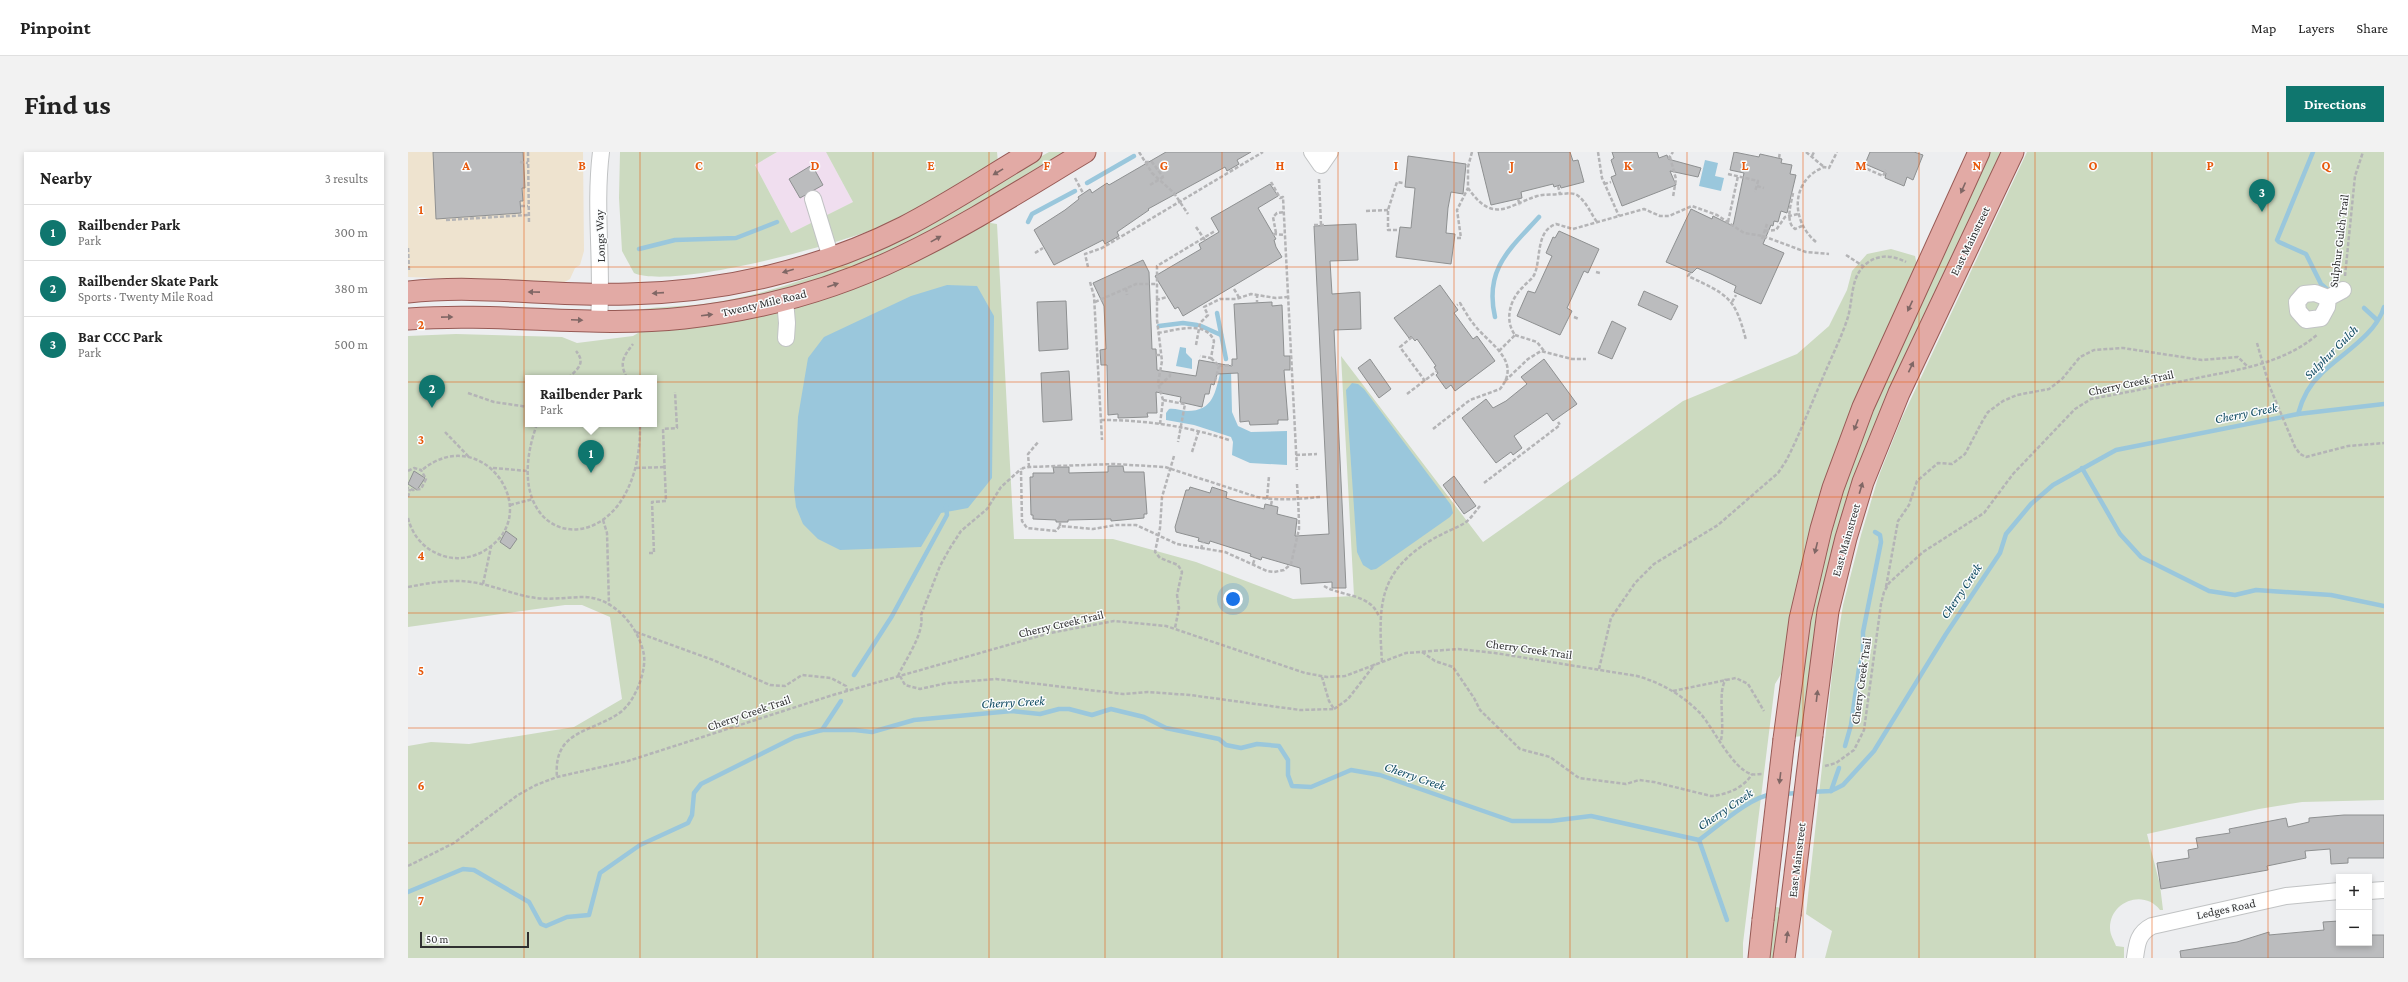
<!DOCTYPE html>
<html lang="en">
<head>
<meta charset="utf-8">
<style>
  body { margin:0; font-family:"Crimson Pro",serif; background:#f2f2f2; color:#222 }
  .controls { position:absolute; right:12px; bottom:12px; display:grid; overflow:hidden; border-radius:0px; box-shadow:0 2px 6px #0003 }
  .controls button { width:36px; height:36px; display:grid; place-items:center; padding:0; border:0; border-bottom:1px solid #e0e0e0; background:#fff; color:#222; font:20px sans-serif }
  .scale { position:absolute; left:12px; bottom:10px; width:109px; box-sizing:border-box; padding-left:4px; border:2px solid #303031; border-top:0; font-size:11px; line-height:14px; white-space:nowrap; color:#303031; -webkit-text-stroke:3px #fafcfd; paint-order:stroke }
  .you { position:absolute; left:825px; top:447px; width:14px; height:14px; margin:-10px; border:3px solid #fff; border-radius:50%; background:#1a73e8; box-shadow:0 0 0 6px #1a73e833 }
  .badge { display:grid; place-items:center; width:26px; height:26px; border-radius:50%; background:#0f766e; color:#fff; font-size:13px; font-weight:700 }
  .pin { position:absolute; translate:-50% -33px; filter:drop-shadow(0 1px 2px #0008) }
  .pin::after { content:''; position:absolute; top:21px; width:14px; height:12px; background:inherit; clip-path:polygon(0 0,100% 0,50% 100%) }
  .popup { position:absolute; left:117px; top:223px; width:132px; height:52px; box-sizing:border-box; display:grid; place-content:center; border-radius:0px; background:#fff; filter:drop-shadow(0 1px 3px #0005); font-size:13px; white-space:nowrap; color:#767676 }
  .popup b { font-size:15px; color:#222 }
  .popup::after { content:''; position:absolute; left:50%; top:100%; margin-left:-8px; border:8px solid transparent; border-top-color:#fff }
  .list { margin:0; padding:0; list-style:none }
  h2 { display:flex; justify-content:space-between; align-items:center; height:52px; margin:0; padding:0 16px; font-size:17px }
  h2 small { font-size:13px; font-weight:400; color:#767676 }
  .list li { display:grid; grid-template-columns:26px 1fr auto; gap:12px; align-items:center; box-sizing:border-box; height:56px; padding:0 16px; border-top:1px solid #e0e0e0 }
  .list b { display:block; font-size:15px; white-space:nowrap }
  .list p { margin:0; font-size:13px; white-space:nowrap; color:#767676 }
  .list em { font-size:13px; font-style:normal; color:#767676 }
  .map { position:relative; flex:none; width:1976px; height:806px; overflow:hidden; border-radius:0px }
  header { display:flex; align-items:center; gap:24px; box-sizing:border-box; height:56px; padding:0 20px; background:#fff; border-bottom:1px solid #e0e0e0 }
  header strong { font-size:19px }
  nav { display:flex; gap:22px; margin-inline-start:auto; font-size:14px }
  .intro { display:flex; align-items:center; justify-content:space-between; box-sizing:border-box; height:96px; padding:0 24px }
  h1 { margin:0; font-size:28px }
  .button { padding:10px 18px; border-radius:0px; background:#0f766e; color:#fff; font-size:14px; font-weight:700 }
  main { display:flex; gap:24px; padding:0 24px }
  aside { flex:1; background:#fff; border-radius:0px; box-shadow:0 2px 6px #0003 }
  .map>svg:first-child { display:block }
  .commercial { fill:#eee3cf }
  .industrial { fill:#f0deef }
  .green { fill:#ccdac0; fill-rule:evenodd }
  .water { fill:#9ac7dc }
  .lines { fill:none; stroke-linecap:round; stroke-linejoin:round }
  .stream { stroke:#9ac7dc; stroke-width:4.5 }
  .building { fill:#bbbcbe; stroke:#8e9091 }
  .minor-casing { stroke:#c1c3c4; stroke-width:18 }
  .major-casing { stroke:#975a55; stroke-width:23 }
  .path { stroke:#b4b4b6; stroke-width:2.5; stroke-dasharray:4 2; stroke-linecap:butt }
  .minor { stroke:#fff; stroke-width:16 }
  .major { stroke:#e2aaa5; stroke-width:21 }
  .major-bridge-casing { stroke:#975a55; stroke-width:23; stroke-linecap:butt }
  .major-bridge { stroke:#e2aaa5; stroke-width:21 }
  .oneway { fill:#806765 }
  .grid { fill:none; stroke:#e8590c; stroke-width:1; stroke-opacity:0.55 }
  .labels { text-anchor:middle; dominant-baseline:central; stroke-width:3; stroke-linejoin:round; paint-order:stroke }
  .street-label { font-size:12px; fill:#303031; stroke:#fafcfd }
  .water-label { font-size:13px; font-style:italic; fill:#104b62; stroke:#fafcfd }
  .grid-label { font-size:13px; text-anchor:middle; font-weight:bold; fill:#e8590c; stroke:#fafcfd; stroke-width:3; stroke-linejoin:round; paint-order:stroke }
</style>
</head>
<body>
<header>
<strong>Pinpoint</strong>
<nav><a>Map</a><a>Layers</a><a>Share</a></nav>
</header>
<div class="intro"><h1>Find us</h1><a class="button">Directions</a></div>
<main>
<aside>
<h2>Nearby<small>3 results</small></h2>
<ul class="list">
<li><span class="badge">1</span><div><b>Railbender Park</b><p>Park</p></div><em>300 m</em></li>
<li><span class="badge">2</span><div><b>Railbender Skate Park</b><p>Sports · Twenty Mile Road</p></div><em>380 m</em></li>
<li><span class="badge">3</span><div><b>Bar CCC Park</b><p>Park</p></div><em>500 m</em></li>
</ul>
</aside>
<div class="map">
<svg width="1976" height="806" viewBox="0 0 1976 806">
  <rect width="100%" height="100%" fill="#edeef0"/>
  <polygon class="commercial" points="0,0 175,0 176,99 172,113 167,116 162,127 155,131 148,131 0,125"/>
  <polygon class="industrial" points="369,0 418,0 445,50 383,81 347,13"/>
  <g class="green">
    <path d="M212,0H369L347,13L383,81L445,50L418,0H589L590,10C554,31 518,55 479,72C437,91 265,138 226,121L214,99L211,46Z"/>
    <path d="M641,0H659L514,85L477,103L379,139L288,156L229,159C233,155 284,154 295,152C348,145 395,129 444,109Z"/>
    <polygon points="1581,0 1596,0 1485,232 1394,584 1386,585 1402,465 1418,391 1451,289"/>
    <path d="M1619,0H1976V648L1894,650L1851,657L1739,682L1752,733L1755,758H1752C1736,737 1702,749 1702,776C1702,783 1706,788 1708,794L1716,795V806H1417L1424,779L1398,762L1425,514L1435,453L1453,383L1470,326L1493,268Z"/>
    <path d="M576,70L589,72L606,387H705L788,410L885,447L946,444L933,204L1075,390L1275,249L1389,202L1421,174L1439,138L1444,119L1459,102L1483,97L1507,104L1509,113L1433,283L1398,397L1384,454L1373,522L1367,532L1335,791V806H0V594L23,590L61,592L166,575L214,547L202,465L174,453H157L0,475V184L48,182L154,185L169,191L225,184L235,178L313,171ZM120,226H246V272H120Z"/>
    <polygon points="1369,755 1372,756 1366,806 1359,806 1365,756"/>
  </g>
  <g class="water">
    <polygon points="1297,8 1310,11 1307,24 1316,26 1313,39 1291,34"/>
    <polygon points="539,133 569,134 586,164 584,326 560,356 533,361 513,395 432,398 410,387 395,372 388,355 386,338 390,265 400,206 416,185 503,144"/>
    <polygon points="772,195 778,196 778,201 784,207 784,217 768,214"/>
    <path d="M813,218H823L824,260L830,274L843,280L879,279V313L842,311L824,303L825,290L823,285L786,273L758,268V261L761,257C767,256 773,259 779,259C806,259 807,240 813,218Z"/>
    <polygon points="944,231 950,232 956,237 1043,353 1045,361 1042,365 968,417 963,418 955,413 949,400 938,238"/>
  </g>
  <g class="lines">
    <g class="stream">
      <polyline points="1905,0 1869,88 1871,90 1898,102 1913,132 1920,138"/>
      <polyline points="679,31 726,4"/>
      <polyline points="620,70 624,62 667,39"/>
      <polyline points="231,97 267,88 328,86 369,70"/>
      <polyline points="1956,156 1969,168"/>
      <polyline points="809,161 818,207"/>
      <path d="M1087,165C1076,117 1102,97 1131,65"/>
      <polyline points="751,174 775,171 789,173"/>
      <polyline points="793,174 813,183"/>
      <path d="M1890,262C1894,247 1901,233 1913,222C1933,202 1968,183 1976,155"/>
      <polyline points="1674,316 1712,382 1733,405 1801,439 1827,443 1848,438 1923,443 1976,454"/>
      <polyline points="446,523 484,464 539,363 538,354"/>
      <polyline points="414,578 433,549"/>
      <polyline points="1437,594 1443,573 1451,516 1455,503 1455,480 1473,390 1472,383 1467,380"/>
      <polyline points="1423,639 1431,616"/>
      <polyline points="1402,640 1423,639 1435,633 1466,599 1538,482 1592,401 1598,382 1623,352 1645,333 1708,298 1890,262 1976,252"/>
      <polyline points="1374,642 1391,641"/>
      <polyline points="1291,688 1319,768"/>
      <path d="M0,740L55,717L66,718L121,750L133,772L138,774L159,765L181,763L192,721L232,693L280,671L284,663L286,641L293,632L387,585L414,578H447L464,580L506,568L604,559L632,562L651,557H661L684,563L703,557L736,565L758,576L811,587L818,593L833,596L849,592L871,594L880,608V623L884,634L903,635L943,618L972,623L1104,669H1143L1183,664L1291,688C1309,675 1343,644 1365,642"/>
    </g>
  </g>
  <g class="building">
    <polygon points="25,0 115,0 117,36 114,36 115,49 112,49 113,61 28,67"/>
    <polygon points="758,0 843,0 829,8 831,12 819,19 817,15 740,57 741,58 709,80 711,84 697,92 695,88 646,113 626,78 657,58 671,47 670,45 682,37 684,41 699,31 701,33"/>
    <polygon points="1070,0 1162,0 1165,9 1170,8 1176,30 1153,36 1152,33 1146,35 1145,32 1113,40 1114,46 1083,53"/>
    <polygon points="1204,0 1249,0 1251,6 1259,3 1260,7 1293,16 1290,25 1262,19 1268,33 1214,54 1203,25 1208,23 1203,8 1206,6"/>
    <polygon points="1326,0 1351,5 1352,2 1374,7 1373,11 1384,13 1382,22 1388,23 1379,61 1373,59 1370,70 1366,69 1365,74 1363,73 1355,92 1376,101 1353,152 1326,140 1328,134 1303,122 1289,116 1284,121 1258,110 1283,57 1304,67 1305,64 1325,74 1336,21 1322,18"/>
    <polygon points="1462,0 1506,0 1515,3 1505,28 1499,25 1496,34 1477,26 1478,21 1457,12"/>
    <polygon points="1000,4 1058,12 1055,42 1043,40 1040,56 1038,81 1047,82 1043,112 988,105 992,75 1003,76 1007,36 997,35"/>
    <polygon points="404,13 415,33 392,46 381,27"/>
    <polygon points="862,32 870,44 850,56 868,87 866,88 868,95 874,105 775,164 770,155 767,157 747,124 793,97 791,92 811,80 803,66"/>
    <polygon points="948,72 950,108 922,109 924,142 952,140 953,177 926,178 938,436 924,436 924,430 893,432 892,416 854,405 853,408 842,404 843,402 802,389 801,392 790,389 791,386 768,380 767,375 778,338 781,338 782,335 802,341 804,335 819,340 818,346 831,350 856,357 857,352 870,355 869,362 889,367 887,384 921,382 906,74"/>
    <polygon points="1151,79 1191,97 1180,121 1176,119 1159,156 1164,159 1152,183 1109,164 1120,139 1127,141 1133,128 1144,104 1138,101 1145,85 1147,86"/>
    <polygon points="735,108 741,120 744,197 748,197 749,218 788,224 791,208 824,214 824,207 829,207 826,152 864,150 864,154 874,153 876,204 882,204 882,218 876,218 880,268 870,268 870,272 842,273 841,269 832,270 830,221 809,222 806,233 803,232 801,242 797,242 794,255 772,250 773,245 748,240 749,261 739,261 740,265 710,266 710,262 700,263 699,213 693,213 692,198 698,197 696,154 685,131"/>
    <polygon points="1032,133 1050,158 1046,161 1065,187 1069,184 1087,209 1047,239 1043,233 1038,237 1028,223 1030,221 1026,215 1028,214 1009,187 1007,189 1003,184 1001,186 986,166"/>
    <polygon points="1236,139 1270,154 1263,168 1230,153"/>
    <polygon points="658,149 660,197 631,199 629,150"/>
    <polygon points="1204,169 1218,176 1204,207 1190,201"/>
    <polygon points="962,207 983,237 971,246 950,216"/>
    <polygon points="1136,207 1169,252 1145,269 1139,261 1106,284 1114,296 1105,303 1103,300 1088,311 1054,266 1078,247 1085,256 1098,249 1119,232 1113,225"/>
    <polygon points="661,219 664,268 635,270 633,221"/>
    <polygon points="700,314 715,314 716,320 736,320 739,362 736,362 736,366 703,369 703,367 660,368 660,370 648,370 648,368 625,367 625,363 623,363 622,325 625,325 625,321 646,321 645,315 661,315 661,321 700,320"/>
    <polygon points="6,319 17,326 9,338 0,332"/>
    <polygon points="1046,324 1068,354 1056,362 1035,333"/>
    <polygon points="98,379 109,387 102,397 92,390"/>
    <polygon points="1936,663 1976,663 1976,706 1940,706 1940,711 1923,712 1922,697 1897,699 1898,706 1859,714 1860,718 1753,737 1749,711 1781,706 1780,698 1790,696 1788,686 1822,681 1821,677 1878,666 1880,675 1901,670 1901,666"/>
    <polygon points="1931,769 1931,791 1961,791 1961,783 1976,783 1976,806 1773,806 1772,799 1829,790 1861,780 1861,783 1916,778 1915,770"/>
  </g>
  <g class="lines">
    <g class="minor-casing">
      <g id="minor">
        <polyline points="904,0 913,13 922,0"/>
        <polyline points="405,47 423,106"/>
        <polyline points="1920,146 1919,155 1913,166 1898,168 1890,159 1889,150 1896,142 1907,141 1920,146 1935,138"/>
        <polyline points="377,148 379,171 378,186"/>
        <path d="M191,168C195,112 186,56 193,0"/>
        <polyline points="1961,739 1976,738"/>
        <path d="M1727,806C1729,791 1730,781 1744,774L1878,744L1931,739"/>
      </g>
    </g>
    <g class="major-casing">
      <g id="major">
        <path d="M0,140C73,132 147,145 220,142C315,140 411,118 496,75C539,53 581,25 623,0"/>
        <path d="M0,167C92,160 185,176 276,166C351,158 425,138 493,105C556,75 617,36 677,0"/>
        <polyline points="1404,583 1420,459 1438,386 1455,330 1491,241 1605,0"/>
        <polyline points="1376,587 1392,467 1413,377 1425,336 1455,255 1571,0"/>
        <polyline points="1351,806 1355,768"/>
        <polyline points="1376,806 1382,763"/>
      </g>
    </g>
    <g class="path">
      <polyline points="120,0 121,72"/>
      <polyline points="731,0 744,21 766,41 780,62"/>
      <path d="M1064,0L1060,15V36C1085,72 1099,54 1129,44C1136,42 1144,43 1151,42C1157,42 1163,40 1169,43C1178,49 1183,62 1189,70"/>
      <polyline points="1190,0 1194,26 1211,64"/>
      <polyline points="1398,0 1416,15"/>
      <polyline points="1404,4 1406,0"/>
      <polyline points="1262,5 1268,27 1265,45"/>
      <polyline points="1371,6 1372,0"/>
      <polyline points="1260,7 1265,0"/>
      <polyline points="112,10 120,11"/>
      <polyline points="737,10 744,10 755,25"/>
      <polyline points="1448,12 1475,24 1478,18"/>
      <polyline points="1320,22 1350,29 1347,40"/>
      <polyline points="667,26 675,41"/>
      <polyline points="911,27 913,73"/>
      <polyline points="863,30 872,46 875,45 889,318"/>
      <polyline points="1196,32 1203,30"/>
      <polyline points="742,33 757,24"/>
      <polyline points="1150,34 1152,42"/>
      <polyline points="1349,34 1356,36"/>
      <path d="M1385,41C1383,52 1377,70 1387,77L1394,74"/>
      <polyline points="1110,47 1112,53"/>
      <polyline points="113,54 120,54"/>
      <polyline points="958,59 980,58"/>
      <polyline points="38,68 120,63"/>
      <polyline points="1320,70 1330,24"/>
      <polyline points="906,73 917,73"/>
      <polyline points="788,75 797,88"/>
      <polyline points="989,78 980,78 980,58 989,30 995,31"/>
      <polyline points="1357,79 1368,78 1377,65 1390,62"/>
      <polyline points="868,81 865,65 869,61 876,60"/>
      <polyline points="865,82 877,83"/>
      <polyline points="1049,86 1053,86 1049,58 1060,36"/>
      <polyline points="1354,87 1359,72"/>
      <path d="M1408,90C1382,68 1383,28 1416,15L1421,16L1429,0"/>
      <polyline points="0,96 1,118"/>
      <polyline points="627,101 635,96"/>
      <polyline points="1438,103 1455,114"/>
      <polyline points="680,115 677,102 694,96 855,0"/>
      <polyline points="1188,120 1192,121"/>
      <path d="M1282,121L1280,124C1320,143 1327,145 1338,188"/>
      <polyline points="1937,124 1947,24 1955,0"/>
      <polyline points="682,130 686,144 694,288"/>
      <polyline points="718,136 719,143"/>
      <polyline points="826,137 832,147"/>
      <polyline points="849,142 849,150"/>
      <polyline points="748,148 759,145"/>
      <polyline points="687,150 728,132 749,132"/>
      <polyline points="1324,150 1328,143"/>
      <polyline points="1166,165 1171,167"/>
      <path d="M750,181C765,179 798,167 806,189L803,206L792,204"/>
      <polyline points="1107,183 1129,190 1136,199"/>
      <polyline points="1004,185 992,195 1017,229"/>
      <polyline points="1849,191 1861,233 1887,295 1892,302 1898,305 1940,294 1976,291"/>
      <polyline points="788,193 792,171 800,163 796,155 812,147 828,147 843,142 868,146 880,145"/>
      <path d="M1091,199L1107,183C1096,168 1102,147 1115,135C1119,130 1125,127 1127,121C1133,105 1128,79 1148,72L1165,77L1236,57L1252,64H1261L1284,54L1309,63L1336,81L1355,84L1398,100L1421,102"/>
      <polyline points="748,203 754,203"/>
      <polyline points="803,206 811,214"/>
      <polyline points="811,214 824,213"/>
      <path d="M160,226C170,217 178,211 168,199"/>
      <path d="M219,226C211,211 215,205 225,192"/>
      <polyline points="807,229 811,214"/>
      <polyline points="1097,229 1120,207 1133,199 1164,207 1178,207"/>
      <polyline points="752,233 762,224 762,220"/>
      <polyline points="60,241 86,250 120,255"/>
      <polyline points="999,242 1029,219"/>
      <polyline points="755,248 777,252 770,290"/>
      <path d="M693,268C737,268 779,274 821,288"/>
      <path d="M129,272C81,405 234,420 232,272"/>
      <polyline points="752,272 755,248 750,231 754,209 749,168 749,114 807,79"/>
      <path d="M1025,277L1062,248L1092,237C1114,210 1083,193 1068,175C1061,167 1057,159 1052,151L1049,153"/>
      <polyline points="37,280 61,305"/>
      <polyline points="784,300 791,278"/>
      <polyline points="888,303 909,302"/>
      <polyline points="766,304 754,345 752,376 747,400 752,406 770,413 774,420 769,443 771,456 767,476"/>
      <polyline points="621,315 620,302 631,289"/>
      <polyline points="85,316 120,319"/>
      <polyline points="228,316 257,315"/>
      <polyline points="0,319 6,316 13,318 18,327 13,337 5,338 0,336"/>
      <polyline points="1076,331 1152,273 1150,270"/>
      <path d="M889,332C890,347 891,362 891,377L883,412L876,418L866,420L859,419L817,400L769,392L728,373H708L685,377L652,374L648,379L619,376L614,369L613,319L615,316L621,315L706,312L757,315L849,345C870,349 891,347 912,345"/>
      <polyline points="0,345 2,337"/>
      <polyline points="859,347 861,324"/>
      <polyline points="102,353 125,347"/>
      <polyline points="863,353 864,348"/>
      <path d="M0,366C5,386 19,400 39,405C53,408 67,405 79,397C137,360 74,269 14,318"/>
      <polyline points="195,368 199,381 201,453"/>
      <polyline points="652,374 652,370"/>
      <polyline points="793,397 795,390"/>
      <polyline points="241,401 246,401 244,350 258,349 255,277 269,276 267,240"/>
      <polyline points="845,412 847,406"/>
      <polyline points="75,432 83,395"/>
      <path d="M916,434C934,445 963,441 971,465"/>
      <path d="M0,435C21,431 42,427 63,430C85,433 106,443 128,446C144,448 161,445 177,445C206,446 231,475 236,503C237,512 235,521 232,530C228,541 221,555 210,562C181,581 145,579 149,625"/>
      <polyline points="1478,435 1490,369 1501,353 1509,329 1530,311 1544,312 1557,302 1575,268 1580,260 1595,249 1609,243 1641,237 1654,227 1672,205 1686,198 1715,196 1794,208 1830,205 1840,215"/>
      <polyline points="228,480 305,508 362,533 377,534 394,523 423,526 438,534 439,539"/>
      <path d="M1014,500L1027,509L1045,515L1066,546L1072,558L1112,597L1142,605L1171,626L1218,632L1231,628L1246,630L1303,644C1318,643 1336,636 1344,622"/>
      <path d="M974,510C970,451 971,419 1025,387C1035,381 1046,377 1055,372C1062,368 1067,360 1072,354"/>
      <path d="M1191,517L1203,466L1227,431L1246,412L1310,373L1370,321L1378,309C1391,284 1401,257 1413,230C1421,210 1432,189 1439,168C1445,151 1442,130 1454,116C1466,102 1483,102 1498,110"/>
      <path d="M490,524C497,508 517,481 513,463L532,414L542,396L553,379L579,357L593,335L613,317"/>
      <polyline points="492,524 497,533 512,537 539,531 588,527 715,542 740,540 782,543 892,558 926,557 921,549 914,525"/>
      <polyline points="1265,539 1328,526 1340,532 1356,559"/>
      <polyline points="926,557 940,547 967,512"/>
      <path d="M1313,588C1317,570 1309,541 1318,527"/>
      <path d="M1417,614L1428,611L1446,598L1456,578L1473,452L1476,440L1481,431L1515,400L1576,361L1605,322L1667,257L1683,247C1720,240 1757,233 1794,225C1835,217 1878,210 1910,182"/>
      <path d="M0,714L46,691L110,643L128,633L149,625L220,609L425,543L642,481L706,469L758,474L897,521L919,525L937,524L998,501L1050,497L1087,501L1229,524C1254,531 1274,543 1292,561C1306,577 1324,616 1343,622C1346,623 1351,622 1355,622"/>
    </g>
    <use href="#minor" class="minor"/>
    <use href="#major" class="major"/>
    <g class="major-bridge-casing">
      <g id="major-bridge">
        <polyline points="1382,763 1404,583"/>
        <polyline points="1355,768 1376,587"/>
      </g>
    </g>
    <use href="#major-bridge" class="major-bridge"/>
  </g>
  <defs><path id="oneway-solid" d="M-6-.8H1V-3.2L6.5 0L1 3.2V.8H-6Z"/></defs>
  <g class="oneway">
    <use href="#oneway-solid" transform="translate(590 20) rotate(149)"/>
    <use href="#oneway-solid" transform="translate(1555 36) rotate(114)"/>
    <use href="#oneway-solid" transform="translate(528 87) rotate(-29)"/>
    <use href="#oneway-solid" transform="translate(380 119) rotate(164)"/>
    <use href="#oneway-solid" transform="translate(425 133) rotate(-19)"/>
    <use href="#oneway-solid" transform="translate(126 140) rotate(-179)"/>
    <use href="#oneway-solid" transform="translate(250 141) rotate(176)"/>
    <use href="#oneway-solid" transform="translate(1502 154) rotate(115)"/>
    <use href="#oneway-solid" transform="translate(299 163) rotate(-7)"/>
    <use href="#oneway-solid" transform="translate(39 165) rotate(-1)"/>
    <use href="#oneway-solid" transform="translate(169 168) rotate(2)"/>
    <use href="#oneway-solid" transform="translate(1503 215) rotate(-65)"/>
    <use href="#oneway-solid" transform="translate(1448 273) rotate(111)"/>
    <use href="#oneway-solid" transform="translate(1453 336) rotate(-73)"/>
    <use href="#oneway-solid" transform="translate(1408 396) rotate(104)"/>
    <use href="#oneway-solid" transform="translate(1409 544) rotate(-83)"/>
    <use href="#oneway-solid" transform="translate(1372 626) rotate(97)"/>
    <use href="#oneway-solid" transform="translate(1379 785) rotate(-82)"/>
  </g>
  <path class="grid" d="M116,0V806M232,0V806M349,0V806M465,0V806M581,0V806M697,0V806M814,0V806M930,0V806M1046,0V806M1162,0V806M1279,0V806M1395,0V806M1511,0V806M1627,0V806M1744,0V806M1860,0V806M0,115H1976M0,230H1976M0,345H1976M0,461H1976M0,576H1976M0,691H1976"/>
  <g class="labels">
    <g class="street-label">
      <text transform="translate(192 84) rotate(-92)">Longs Way</text>
      <text transform="translate(1562 89) rotate(-64)">East Mainstreet</text>
      <text transform="translate(1931 89) rotate(-83)">Sulphur Gulch Trail</text>
      <text transform="translate(356 151) rotate(-13)">Twenty Mile Road</text>
      <text transform="translate(1723 231) rotate(-12)">Cherry Creek Trail</text>
      <text transform="translate(1438 388) rotate(-74)">East Mainstreet</text>
      <text transform="translate(653 472) rotate(-13)">Cherry Creek Trail</text>
      <text transform="translate(1121 497) rotate(8)">Cherry Creek Trail</text>
      <text transform="translate(1453 529) rotate(-82)">Cherry Creek Trail</text>
      <text transform="translate(341 561) rotate(-19)">Cherry Creek Trail</text>
      <text transform="translate(1389 708) rotate(-83)">East Mainstreet</text>
      <text transform="translate(1818 757) rotate(-12)">Ledges Road</text>
    </g>
    <g class="water-label">
      <text transform="translate(1923 200) rotate(-45)">Sulphur Gulch</text>
      <text transform="translate(1838 261) rotate(-11)">Cherry Creek</text>
      <text transform="translate(1553 439) rotate(-56)">Cherry Creek</text>
      <text transform="translate(605 550) rotate(-3)">Cherry Creek</text>
      <text transform="translate(1007 624) rotate(19)">Cherry Creek</text>
      <text transform="translate(1317 657) rotate(-34)">Cherry Creek</text>
    </g>
  </g>
  <g class="grid-label">
    <text x="58" y="18">A</text>
    <text x="174" y="18">B</text>
    <text x="291" y="18">C</text>
    <text x="407" y="18">D</text>
    <text x="523" y="18">E</text>
    <text x="639" y="18">F</text>
    <text x="756" y="18">G</text>
    <text x="872" y="18">H</text>
    <text x="988" y="18">I</text>
    <text x="1104" y="18">J</text>
    <text x="1220" y="18">K</text>
    <text x="1337" y="18">L</text>
    <text x="1453" y="18">M</text>
    <text x="1569" y="18">N</text>
    <text x="1685" y="18">O</text>
    <text x="1802" y="18">P</text>
    <text x="1918" y="18">Q</text>
    <text x="13" y="62">1</text>
    <text x="13" y="177">2</text>
    <text x="13" y="292">3</text>
    <text x="13" y="408">4</text>
    <text x="13" y="523">5</text>
    <text x="13" y="638">6</text>
    <text x="13" y="753">7</text>
  </g>
</svg>
<div class="controls">
<button>+</button>
<button>−</button>
</div>
<div class="scale">50 m</div>
<div class="you"></div>
<div class="pin badge" style="left:183px;top:321px">1</div>
<div class="popup"><b>Railbender Park</b>Park</div>
<div class="pin badge" style="left:24px;top:256px">2</div>
<div class="pin badge" style="left:1854px;top:60px">3</div>
</div>
</main>
</body>
</html>
